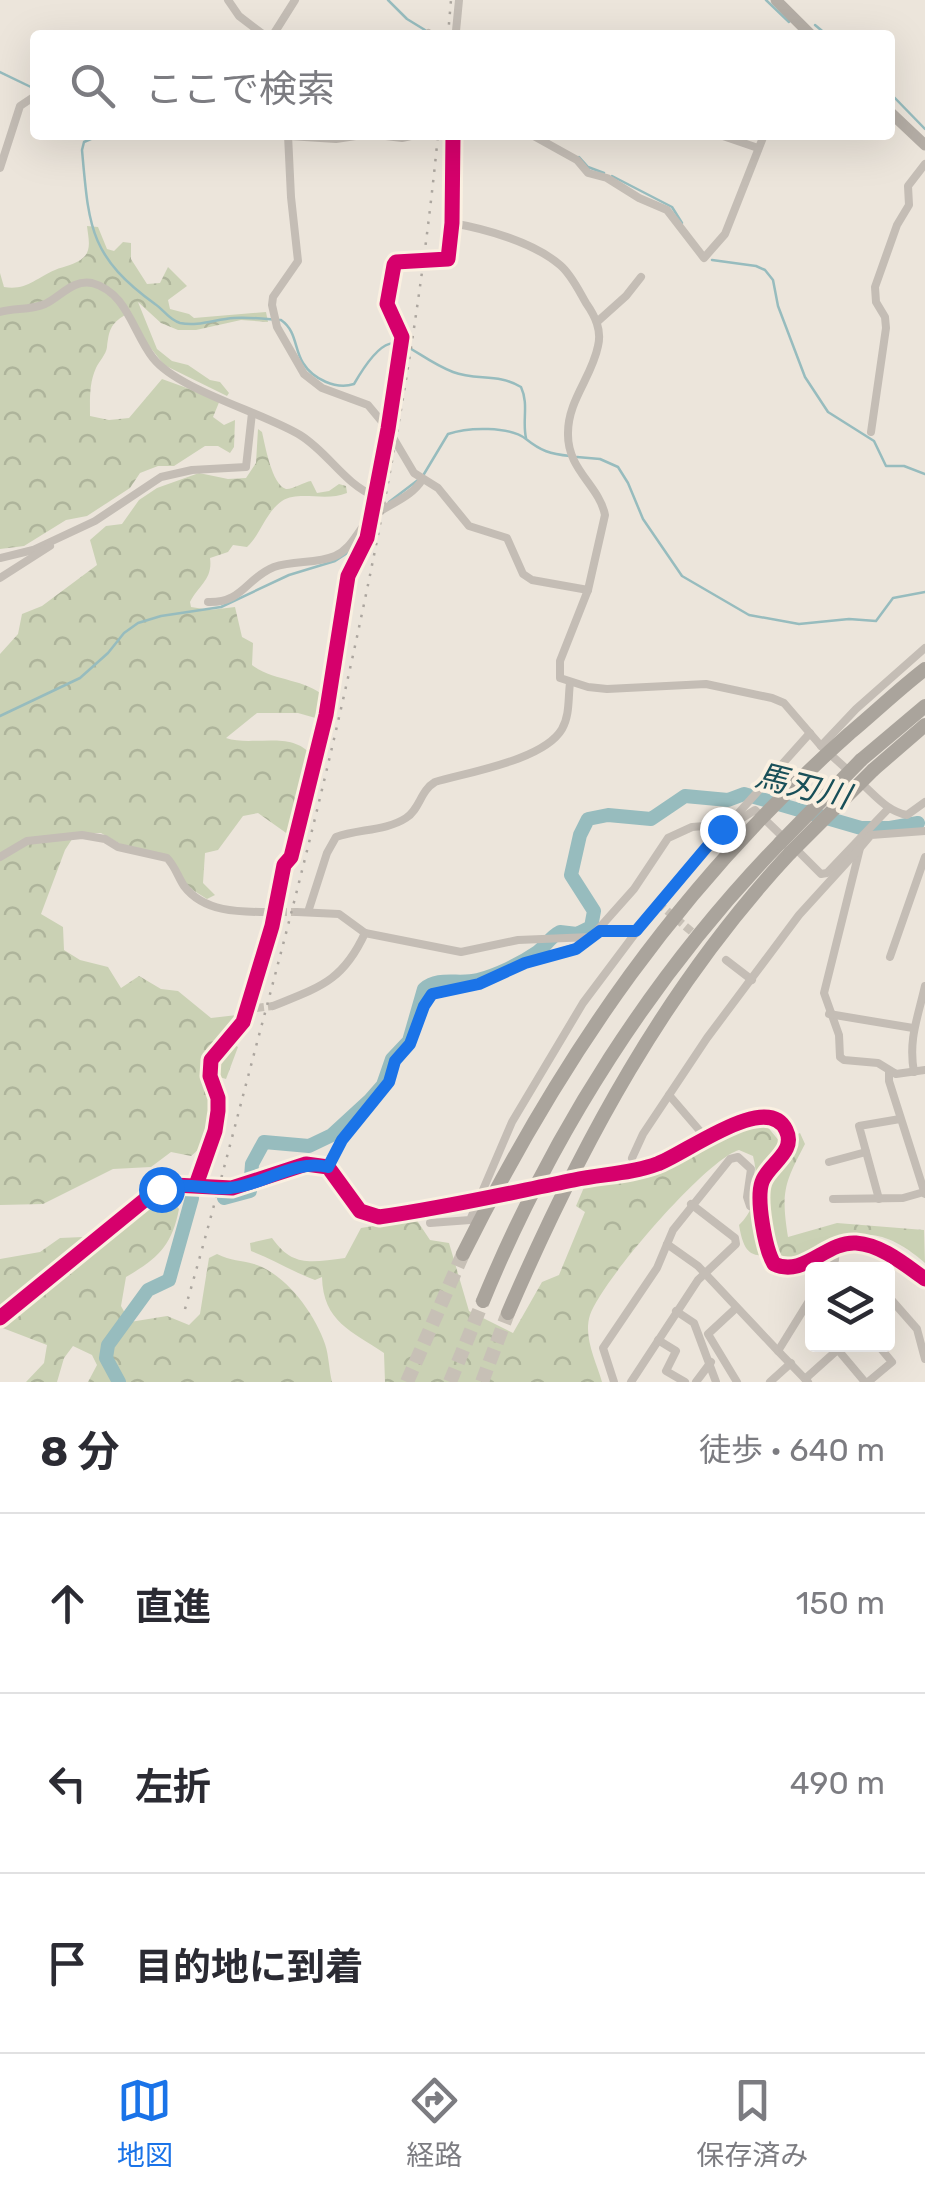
<!DOCTYPE html>
<html lang="ja">
<head>
<meta charset="utf-8">
<style>
  body { margin:0; font-family:Rubik,"Noto Sans JP",sans-serif; background:#f2f2f3; color:#2b2b33 }
  .controls { position:absolute; right:30px; bottom:30px; display:grid; overflow:hidden; border-radius:10px; box-shadow:0 10px 40px #0002 }
  .controls button { width:90px; height:90px; display:grid; place-items:center; padding:0; border:0; border-bottom:2px solid #e1e1e2; background:#fff; color:#2b2b33; font:50px sans-serif }
  .stop { position:absolute; width:30px; height:30px; margin:-22px; border:8px solid #1a73e8; border-radius:50%; background:#fff }
  .stop.end { background:#1a73e8; border-color:#fff; box-shadow:0 2px 10px #0008 }
  .list { margin:0; padding:0; list-style:none }
  h2 { display:flex; justify-content:space-between; align-items:center; height:130px; margin:0; padding:0 40px; font-size:42px }
  h2 small { font-size:32px; font-weight:400; color:#7c7c81 }
  .list li { display:grid; grid-template-columns:65px 1fr auto; gap:30px; align-items:center; box-sizing:border-box; height:180px; padding:0 40px; border-top:2px solid #e1e1e2 }
  .list b { display:block; font-size:38px; white-space:nowrap }
  .list em { font-size:32px; font-style:normal; color:#7c7c81 }
  .icon { flex:none; width:55px; height:55px; fill:none; stroke:currentColor; stroke-width:2; stroke-linecap:round; stroke-linejoin:round }
  .map { position:relative; flex:none; width:925px; height:1382px; overflow:hidden }
  .search { position:absolute; background:#fff; box-shadow:0 10px 40px #0002; left:30px; right:30px; top:30px; height:110px; display:flex; align-items:center; gap:25px; box-sizing:border-box; padding:0 35px; border-radius:10px; color:#7c7c81; font-size:38px }
  .sheet { height:670px; background:#fff }
  nav { display:flex; justify-content:space-around; align-items:center; box-sizing:border-box; height:140px; border-top:2px solid #e1e1e2; background:#fff; font-size:28px; color:#7c7c81 }
  nav a { display:grid; justify-items:center; gap:5px }
  nav .on { color:#1a73e8 }
  .map>svg:first-child { display:block }
  .forest { fill:url(#forest-crowns) }
  .lines { fill:none; stroke-linecap:round; stroke-linejoin:round }
  .stream { stroke:#97bcbe; stroke-width:2.5 }
  .river { stroke:#97bcbe; stroke-width:14 }
  .street-tunnel { stroke:#c7c0b6; stroke-width:8; stroke-dasharray:8 4; stroke-linecap:butt }
  .highway-tunnel { stroke:#c7c0b6; stroke-width:14; stroke-dasharray:14 7; stroke-linecap:butt }
  .street { stroke:#c4bdb5; stroke-width:8 }
  .secondary { stroke:#b4ada5; stroke-width:11 }
  .highway { stroke:#aaa49c; stroke-width:14 }
  .rail { stroke:#aca69f; stroke-width:2.5; stroke-dasharray:2.5 8; stroke-linecap:butt }
  .highway-bridge { stroke:#aaa49c; stroke-width:14 }
  .cycleway-casing { stroke:#faf0e1; stroke-width:21 }
  .cycleway { stroke:#d6006c; stroke-width:15 }
  .route { stroke:#1a73e8; stroke-width:12 }
  .labels { text-anchor:middle; dominant-baseline:central; stroke-width:8; stroke-linejoin:round; paint-order:stroke }
  .water-label { font-size:32px; font-style:italic; fill:#184f58; stroke:#faf0e1 }
</style>
</head>
<body>
<div class="map">
<svg width="925" height="1382" viewBox="0 0 925 1382">
  <defs>
    <pattern id="forest-crowns" width="20" height="18" patternUnits="userSpaceOnUse" patternTransform="scale(2.5)"><rect width="20" height="18" fill="#cad1b4"/><path d="M2 6a3 3 0 1 1 6 0M12 15a3 3 0 1 1 6 0" fill="none" stroke="#aeb49b"/></pattern>
  </defs>
  <rect width="100%" height="100%" fill="#ece5db"/>
  <g class="forest">
    <path d="M87,226L98,227L107,249L114,251L123,242L131,243V259L147,284L160,283L168,267L187,286L168,300L170,309L189,314L194,318L266,312L268,322L241,320L196,330H178L161,323L138,302L157,349L172,361L188,365L210,380L220,382L229,393L227,396L164,365L125,315C110,324 109,331 107,347C106,355 99,361 96,368C89,383 90,400 90,416L109,420L129,418L162,379L220,400L213,417L224,425L235,420L234,447L230,453L218,446H205L174,466H158L140,473L130,488L87,516L66,520L24,546L0,549V273L4,287C26,291 36,278 55,270C64,266 76,265 84,257C92,249 88,236 87,226Z"/>
    <path d="M258,429L262,432C265,445 272,485 286,489C291,490 304,482 311,481L317,493L329,491L339,484L346,486L347,493C325,502 299,490 282,501C265,513 261,534 247,547L233,545L228,552L210,558C213,579 199,585 190,602L191,607L210,610L235,607L242,637L253,643L252,665C275,682 305,678 325,697L319,719L298,713H257L226,738C251,747 292,730 311,755L289,835L258,813L243,816L218,850L205,853L203,883L215,895L207,899L188,887L170,857L126,847L101,833H76L65,850L41,914L63,927L64,950L80,960L108,967L121,988L139,976L161,989L178,991L211,1018L237,1015L236,1028L227,1040L238,1047L226,1079L216,1076L207,1083C219,1105 212,1141 191,1156L171,1152L151,1167L113,1169L43,1204L0,1205V654L18,634L22,614L42,606L97,565L90,540L106,526L122,524L139,500L157,488L199,473L228,479L246,478L256,463Z"/>
    <path d="M766,1125L780,1142L800,1133L805,1144C784,1184 781,1192 788,1237L837,1223L924,1230L925,1263C870,1215 844,1238 786,1261C760,1249 746,1268 739,1225C758,1207 759,1181 753,1156L739,1150C707,1159 602,1280 590,1315C583,1337 596,1361 602,1382H385L384,1353C352,1331 323,1322 322,1277L315,1280C293,1272 273,1259 251,1251L250,1243L272,1238C293,1268 312,1262 345,1258L361,1228L416,1219L430,1240L449,1243L469,1311L513,1333L542,1282L559,1275L585,1212L576,1206L585,1185L680,1162L714,1138L742,1128Z"/>
    <path d="M171,1199L179,1209C172,1246 157,1259 126,1277L121,1306L130,1322L167,1316L189,1325L200,1314L209,1258L217,1254C231,1261 241,1260 254,1264C286,1274 315,1314 325,1344C329,1356 329,1370 332,1382H88L97,1365L92,1355L73,1346L64,1358L57,1382H26L44,1363L47,1345L0,1327V1259L40,1252L60,1238L83,1237L103,1243L155,1201Z"/>
  </g>
  <g class="lines">
    <g class="stream">
      <polyline points="388,0 407,19 425,30"/>
      <polyline points="766,0 789,22"/>
      <polyline points="815,25 827,35"/>
      <polyline points="0,72 35,89"/>
      <polyline points="890,93 925,129"/>
      <path d="M100,135L84,142L82,150C89,227 89,256 155,304C164,310 169,320 180,323C198,327 216,319 234,318C250,317 266,319 281,320C297,331 294,349 303,363C313,379 336,390 354,384C395,313 402,352 453,372C476,381 498,373 521,387C529,404 522,421 526,438"/>
      <polyline points="579,157 588,167 604,173"/>
      <polyline points="612,176 672,207 682,223"/>
      <polyline points="712,260 756,266 765,270 773,280 778,306 805,377 828,412 874,441 886,466 904,466 925,474"/>
      <polyline points="577,457 600,459 618,467 628,483 643,519 682,576 749,615 799,624 849,619 876,621 893,598 925,592"/>
      <path d="M424,474L448,434C468,427 509,426 526,439C541,451 550,454 570,456"/>
      <polyline points="389,502 418,480"/>
      <polyline points="0,716 80,678 108,653 124,633 138,623 161,616 221,607 289,575 335,561 355,548 363,533"/>
    </g>
    <g class="river">
      <path d="M224,1198L250,1191L252,1164L264,1142L309,1146L332,1135L369,1101L383,1085L392,1059L409,1041L424,989C439,976 459,985 478,980C497,975 520,964 536,953C545,947 550,937 560,932L577,934L591,927L594,911L571,875L580,835L588,819L608,815L651,819L685,796L728,800L744,794L861,828H890L918,823"/>
      <polyline points="119,1382 106,1358 108,1345 148,1290 169,1280 192,1198"/>
    </g>
    <g class="street-tunnel">
      <polyline points="406,262 438,259"/>
      <polyline points="658,903 699,938"/>
      <polyline points="279,912 297,912"/>
      <polyline points="256,1008 273,1006"/>
      <polyline points="473,1201 567,1182"/>
    </g>
    <g class="highway-tunnel">
      <polyline points="407,1382 463,1254"/>
      <polyline points="450,1382 483,1301"/>
      <polyline points="482,1382 508,1313"/>
    </g>
    <g class="street">
      <polyline points="228,0 239,16 264,35"/>
      <polyline points="456,31 459,0"/>
      <polyline points="428,33 429,35"/>
      <polyline points="273,35 295,0"/>
      <polyline points="288,135 291,197 298,261 273,297 272,305 277,327 304,374 322,388 368,405 388,429 414,473 438,488 469,526 507,538 523,574 532,580 588,590"/>
      <polyline points="378,135 402,138 415,135"/>
      <polyline points="532,135 577,160 588,173 607,178 639,198 667,210 704,258 725,234 764,135"/>
      <polyline points="720,135 758,148"/>
      <polyline points="289,136 336,139 362,135"/>
      <polyline points="0,168 20,106 35,96"/>
      <path d="M452,223C486,229 533,242 560,265C571,274 579,291 586,303C595,316 602,330 598,346C592,377 568,400 568,433C567,470 599,485 605,515L588,590L560,661V678L588,687L607,689L706,684L772,698L784,703L821,746L851,773"/>
      <polyline points="438,259 448,259 452,223 453,135"/>
      <path d="M406,262L394,265L387,304L402,337L388,429L367,538L348,576L326,715L291,857L284,865L272,926L243,1022L211,1060L210,1076L218,1098V1111L215,1131L196,1185L232,1188L306,1164L328,1167C339,1181 347,1203 362,1212C383,1224 448,1205 473,1201"/>
      <path d="M0,312C15,308 31,310 45,304C60,297 73,279 92,283C127,292 133,333 153,358C178,390 262,412 300,435C329,453 343,483 376,497"/>
      <polyline points="597,322 626,296 641,277"/>
      <polyline points="871,432 886,328 885,317 876,302 875,287 897,225 909,205 908,186 925,164"/>
      <polyline points="0,558 33,550 95,521 161,477 192,470 246,467 252,413"/>
      <polyline points="0,578 50,546"/>
      <path d="M208,602C243,603 246,578 274,567C294,560 316,564 335,556C353,548 358,528 372,517C388,504 411,498 422,480"/>
      <polyline points="821,746 856,709 925,648"/>
      <path d="M861,783C876,796 887,811 907,815L925,802"/>
      <polyline points="733,818 739,820 755,810 784,838"/>
      <polyline points="794,847 821,874 827,873 888,809"/>
      <polyline points="860,848 824,993 839,1035 840,1057 844,1060 878,1063 896,1074 925,1070"/>
      <path d="M0,857L27,841L82,835L105,839L118,847L167,858C175,866 178,877 184,886C205,914 244,912 275,912"/>
      <polyline points="297,912 339,914 365,933 461,952 518,940 591,937"/>
      <path d="M308,912L327,853L336,837C358,829 386,831 406,818C420,809 420,791 435,782C469,772 544,760 562,729C570,715 568,698 570,683"/>
      <polyline points="601,931 636,931"/>
      <polyline points="890,957 925,857"/>
      <polyline points="726,960 752,980"/>
      <path d="M273,1006C320,987 343,981 365,933"/>
      <polyline points="829,1014 913,1028"/>
      <polyline points="889,1072 889,1081 925,1194"/>
      <path d="M914,1072C908,1040 918,1017 925,986"/>
      <polyline points="706,1138 669,1095 707,1038 799,915 860,848 871,835 925,831"/>
      <polyline points="632,1158 643,1134 669,1095"/>
      <polyline points="829,1162 866,1152"/>
      <polyline points="328,1167 342,1140 389,1082 395,1061 409,1045 424,1006 432,994 479,984 525,963 585,944 634,889 668,838 692,827 718,825 722,829"/>
      <polyline points="581,1179 657,1164 690,1148"/>
      <polyline points="833,1199 903,1198 924,1192"/>
      <polyline points="879,1199 859,1126 900,1119"/>
      <polyline points="430,1223 470,1220 512,1122 583,1003 658,903 810,733"/>
      <polyline points="667,1244 698,1266 778,1351"/>
      <polyline points="829,1270 835,1260 836,1247"/>
      <polyline points="888,1296 917,1329 925,1359"/>
      <polyline points="735,1309 708,1334 737,1382"/>
      <polyline points="676,1311 694,1323 716,1382"/>
      <polyline points="658,1340 676,1351 666,1371 685,1382"/>
      <polyline points="833,1344 865,1382"/>
      <polyline points="805,1379 844,1344"/>
      <polyline points="614,1382 603,1348 657,1268 673,1230 730,1159 738,1157 751,1169 747,1197 750,1206 762,1213"/>
      <polyline points="631,1382 698,1280 736,1244 735,1238 691,1204"/>
      <polyline points="696,1382 711,1362"/>
      <polyline points="770,1382 791,1363"/>
      <polyline points="808,1382 778,1351 812,1296"/>
      <polyline points="868,1382 892,1362 877,1344"/>
    </g>
    <g class="secondary">
      <polyline points="776,0 811,35"/>
      <polyline points="890,112 925,145"/>
      <path d="M690,1148C708,1137 789,1089 789,1140C789,1154 774,1162 767,1172C755,1190 763,1246 774,1264C804,1278 826,1241 856,1243C882,1245 904,1264 925,1279"/>
      <polyline points="0,1318 147,1198 174,1185 196,1185"/>
    </g>
    <g class="highway">
      <polyline points="861,760 925,706"/>
      <polyline points="873,770 925,725"/>
      <path d="M463,1254C564,1052 680,884 850,733C875,712 899,689 925,669"/>
      <path d="M483,1301C552,1133 653,974 780,843"/>
      <path d="M508,1313C580,1146 666,986 790,853"/>
    </g>
    <g class="rail">
      <polyline points="448,35 451,0"/>
      <path d="M185,1309C211,1220 234,1129 258,1039C338,742 408,442 438,135"/>
    </g>
    <g class="highway-bridge">
      <polyline points="780,843 861,760"/>
      <polyline points="790,853 873,770"/>
    </g>
    <g class="cycleway-casing">
      <g id="cycleway">
        <polyline points="196,1185 215,1131 218,1111 218,1098 210,1076 211,1060 243,1022 272,926 284,865 291,857 326,715 348,576 367,538 388,429 402,337 387,304 394,265 396,262 448,259 452,223 453,135"/>
        <path d="M0,1318L147,1198L174,1185L232,1188L306,1164L328,1167L360,1211L379,1217C444,1208 509,1193 574,1180C601,1174 631,1174 657,1164C684,1155 767,1090 786,1130C797,1152 768,1164 762,1182C756,1199 765,1249 774,1264C804,1278 826,1241 856,1243C882,1245 904,1264 925,1279"/>
      </g>
    </g>
    <use href="#cycleway" class="cycleway"/>
  </g>
  <g class="lines">
    <path class="route" d="M161,1189C186,1181 206,1190 230,1188C265,1185 293,1159 328,1167L342,1140L389,1082L395,1061L410,1044L424,1006L432,994L479,984L525,963L576,949L600,931H636L722,829"/>
  </g>
  <g class="labels">
    <g class="water-label">
      <text transform="translate(803 786) rotate(14)">馬刃川</text>
    </g>
  </g>
</svg>
<div class="controls">
<button><svg class="icon" aria-label="layers" viewBox="0 0 24 24"><path d="M12 4l9 5-9 5-9-5zM3 14l9 5 9-5"/></svg></button>
</div>
<div class="stop" style="left:161px;top:1189px"></div>
<div class="stop end" style="left:722px;top:829px"></div>
<div class="search"><svg class="icon" aria-label="search" viewBox="0 0 24 24"><circle cx="10" cy="10" r="6"/><path d="M15 15l6 6"/></svg>ここで検索</div>
</div>
<section class="sheet">
<h2>8 分<small>徒歩 · 640 m</small></h2>
<ul class="list">
<li><svg class="icon" aria-label="ahead" viewBox="0 0 24 24"><path d="M12 20V5M6 11l6-6 6 6"/></svg><div><b>直進</b></div><em>150 m</em></li>
<li><svg class="icon" aria-label="left" viewBox="0 0 24 24"><path d="M17 20v-9H6M10 6l-5 5 5 5"/></svg><div><b>左折</b></div><em>490 m</em></li>
<li><svg class="icon" aria-label="arrive" viewBox="0 0 24 24"><path d="M6 21V4h12l-3 4 3 4H6"/></svg><div><b>目的地に到着</b></div></li>
</ul>
</section>
<nav>
<a class="on"><svg class="icon" aria-label="map" viewBox="0 0 24 24"><path d="M3 6l6-2 6 2 6-2v14l-6 2-6-2-6 2zM9 4v14M15 6v14"/></svg>地図</a>
<a><svg class="icon" aria-label="directions" viewBox="0 0 24 24"><path d="M12 3l9 9-9 9-9-9zM9 14v-3h6M13 9l2 2-2 2"/></svg>経路</a>
<a><svg class="icon" aria-label="saved" viewBox="0 0 24 24"><path d="M7 4h10v16l-5-4-5 4z"/></svg>保存済み</a>
</nav>
</body>
</html>
